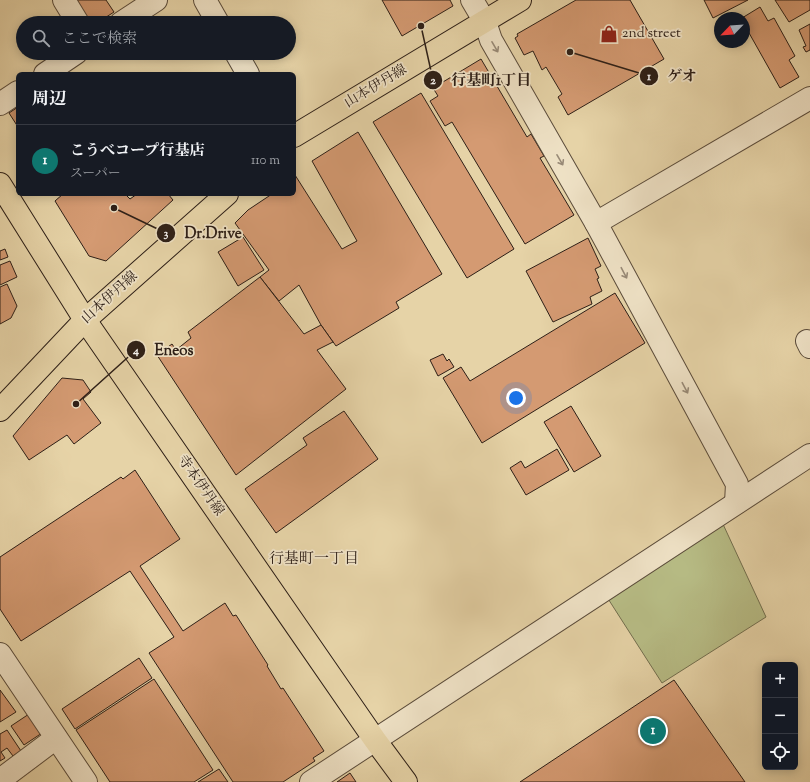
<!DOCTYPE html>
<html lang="ja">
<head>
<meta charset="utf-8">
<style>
  body { margin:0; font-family:"Sorts Mill Goudy","Noto Serif JP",serif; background:#242831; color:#f1f3f6 }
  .controls { position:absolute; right:12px; bottom:12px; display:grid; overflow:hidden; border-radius:6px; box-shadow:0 2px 10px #0003 }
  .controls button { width:36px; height:36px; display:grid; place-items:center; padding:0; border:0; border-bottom:1px solid #363941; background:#171b24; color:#f1f3f6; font:20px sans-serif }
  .compass { position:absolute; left:714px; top:12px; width:36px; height:36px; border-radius:50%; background:#171b24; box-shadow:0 2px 10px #0003; rotate:245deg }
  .you { position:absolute; left:516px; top:398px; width:14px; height:14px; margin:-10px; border:3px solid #fff; border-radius:50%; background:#1a73e8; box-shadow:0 0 0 6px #1a73e833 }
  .badge { display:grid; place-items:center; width:26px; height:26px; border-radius:50%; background:#0f766e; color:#fff; font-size:13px; font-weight:700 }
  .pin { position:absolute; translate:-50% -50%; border:2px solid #fff; box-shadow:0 1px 4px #0006 }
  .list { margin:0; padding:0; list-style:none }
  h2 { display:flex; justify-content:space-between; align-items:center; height:52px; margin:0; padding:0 16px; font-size:17px }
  h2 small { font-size:13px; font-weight:400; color:#9ea1a6 }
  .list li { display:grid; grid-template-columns:26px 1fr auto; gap:12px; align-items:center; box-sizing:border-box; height:72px; padding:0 16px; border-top:1px solid #363941 }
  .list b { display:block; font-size:15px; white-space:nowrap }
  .list p { margin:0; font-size:13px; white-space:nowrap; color:#9ea1a6 }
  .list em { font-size:13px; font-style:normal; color:#9ea1a6 }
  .icon { flex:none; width:22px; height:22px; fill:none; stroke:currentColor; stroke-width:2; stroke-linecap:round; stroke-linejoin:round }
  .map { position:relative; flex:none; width:810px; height:782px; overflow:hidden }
  .search { position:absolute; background:#171b24; box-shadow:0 2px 10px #0003; left:16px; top:16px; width:280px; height:44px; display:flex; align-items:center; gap:10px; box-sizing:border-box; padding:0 14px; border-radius:22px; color:#9ea1a6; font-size:15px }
  .panel { position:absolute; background:#171b24; box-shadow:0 2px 10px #0003; left:16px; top:72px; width:280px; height:124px; border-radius:6px }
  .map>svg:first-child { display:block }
  .green { fill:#b7bc85; stroke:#726e4e }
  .building { fill:#d49a72; stroke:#2d1f17 }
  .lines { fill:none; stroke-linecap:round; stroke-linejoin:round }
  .minor-casing { stroke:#5b4c3b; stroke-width:24 }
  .major-casing { stroke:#2d1f17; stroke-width:24 }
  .minor { stroke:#efe2c6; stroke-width:22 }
  .major { stroke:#e6d3a7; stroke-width:22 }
  .oneway { stroke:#988a77 }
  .labels { text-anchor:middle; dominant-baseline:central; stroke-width:3.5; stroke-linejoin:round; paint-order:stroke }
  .poi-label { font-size:14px; fill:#2d1f17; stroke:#efe2c6; text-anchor:start }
  .street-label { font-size:14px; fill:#2d1f17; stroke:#efe2c6 }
  .neighbourhood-label { font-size:15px; fill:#2d1f17; stroke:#efe2c6 }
  .leader { fill:none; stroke:#2d1f17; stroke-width:1.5 }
  .callout-dot { fill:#2d1f17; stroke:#efe2c6; stroke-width:1.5 }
  .mark-label { font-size:12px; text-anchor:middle; font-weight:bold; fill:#fff }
  .callout-label { font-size:15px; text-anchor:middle; font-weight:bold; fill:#2d1f17; stroke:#efe2c6; stroke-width:3.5; stroke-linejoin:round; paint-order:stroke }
</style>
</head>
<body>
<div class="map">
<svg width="810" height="782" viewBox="0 0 810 782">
  <rect width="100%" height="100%" fill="#e6d3a7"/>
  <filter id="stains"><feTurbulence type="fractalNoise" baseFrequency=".005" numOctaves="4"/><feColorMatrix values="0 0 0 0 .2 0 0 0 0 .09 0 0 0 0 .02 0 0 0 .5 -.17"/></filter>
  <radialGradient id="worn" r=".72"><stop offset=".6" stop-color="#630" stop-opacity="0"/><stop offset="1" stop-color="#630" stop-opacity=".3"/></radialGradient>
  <polygon class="green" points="722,522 766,617 662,683 605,594"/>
  <g class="building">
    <polygon points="71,0 106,0 114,12 97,23 84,23"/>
    <polygon points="382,0 450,0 453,6 402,36"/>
    <polygon points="576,0 630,0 664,59 568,115 558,97 562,94 546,67 542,70 533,51 524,55 515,38 518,36 517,34"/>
    <polygon points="704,0 748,0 713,18"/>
    <polygon points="775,0 810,0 810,10 789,22"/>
    <polygon points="760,7 768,21 774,18 795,56 789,60 799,77 780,88 744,24 744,18 742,18"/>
    <polygon points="810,24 810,50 806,52 803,47 806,46 799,30"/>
    <polygon points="481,59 527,137 531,134 544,156 540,158 574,215 525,244 452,122 445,126 430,101 438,96 433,88"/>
    <polygon points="421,93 514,249 467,278 373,122"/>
    <polygon points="18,107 18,127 9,113"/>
    <polygon points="358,132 442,274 396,302 399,308 336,346 321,325 299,285 279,301 260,277 269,270 235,223 248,210 272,194 294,194 295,175 342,249 357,241 312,161"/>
    <polygon points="63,194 125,194 130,199 137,194 168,194 173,200 106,261 89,256 55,201"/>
    <polygon points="243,237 264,270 238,286 218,252"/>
    <polygon points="588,238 601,266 595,269 599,278 597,279 602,291 590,297 592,304 553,322 526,271"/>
    <polygon points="5,249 8,257 0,260 0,251"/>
    <polygon points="10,261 17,277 0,285 0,265"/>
    <polygon points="260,277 304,334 321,325 333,342 317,350 346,389 236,475 157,355 172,344 176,350 191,338 188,332"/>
    <polygon points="7,284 17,306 11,318 0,324 0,287"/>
    <polygon points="615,293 645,343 482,443 443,378 461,367 470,381"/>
    <polygon points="443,354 447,361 449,359 454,367 438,376 430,360"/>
    <polygon points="62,378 83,380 91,392 83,399 101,423 74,444 67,435 29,460 13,436"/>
    <polygon points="571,406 601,456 574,472 544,422"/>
    <polygon points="344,411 378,459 276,533 245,489 307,445 303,438"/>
    <polygon points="557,449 569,470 526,495 510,468 521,461 525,468"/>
    <polygon points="135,470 180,539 140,566 183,631 225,603 233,616 236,615 268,665 267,666 281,689 283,688 324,751 313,758 315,761 283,782 233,782 149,653 174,637 130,571 21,641 0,609 0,557 121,477 123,479"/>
    <polygon points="139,658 152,678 75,729 62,709"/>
    <polygon points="154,679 213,770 194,782 110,782 76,730"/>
    <polygon points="674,680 745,782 520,782"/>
    <polygon points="0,690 16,712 0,722"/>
    <polygon points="29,714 42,733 24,745 11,726"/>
    <polygon points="7,730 21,751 13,756 7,748 1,752 5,758 0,761 0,734"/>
    <polygon points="219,769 228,782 198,782"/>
    <polygon points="350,773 356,782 337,782"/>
  </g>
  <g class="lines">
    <g class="minor-casing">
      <g id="minor">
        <polyline points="64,0 78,23"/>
        <polyline points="205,0 218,23"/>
        <polyline points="472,0 485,22 491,40 596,223 737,484 736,503"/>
        <polyline points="121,23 156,0"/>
        <polyline points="236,53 248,74"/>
        <polyline points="45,74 76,53"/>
        <polyline points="0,104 18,92"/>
        <polyline points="596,223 810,98"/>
        <polyline points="807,341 810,347"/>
        <polyline points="0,654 86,782"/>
        <polyline points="0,780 56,738"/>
        <polyline points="311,782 810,455"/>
      </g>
    </g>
    <g class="major-casing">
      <g id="major">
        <polyline points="294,136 520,0"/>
        <polyline points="0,184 85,320 375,740 406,782"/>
        <polyline points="0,410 85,320 227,194"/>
      </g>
    </g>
    <use href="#minor" class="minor"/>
    <use href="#major" class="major"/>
  </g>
  <defs><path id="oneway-shaft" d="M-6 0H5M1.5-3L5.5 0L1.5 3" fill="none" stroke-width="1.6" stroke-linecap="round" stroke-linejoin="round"/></defs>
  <g class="oneway">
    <use href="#oneway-shaft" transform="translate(495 47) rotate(60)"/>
    <use href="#oneway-shaft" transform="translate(560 160) rotate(60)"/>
    <use href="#oneway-shaft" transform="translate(624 273) rotate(62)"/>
    <use href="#oneway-shaft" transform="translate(685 388) rotate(62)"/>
  </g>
  <defs>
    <g id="shop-bare" transform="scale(1.38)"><path d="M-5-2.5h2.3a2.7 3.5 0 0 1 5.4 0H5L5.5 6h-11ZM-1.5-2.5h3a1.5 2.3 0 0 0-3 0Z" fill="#8f2418" stroke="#efe2c6" stroke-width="2.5" paint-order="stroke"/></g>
  </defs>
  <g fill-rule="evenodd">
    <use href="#shop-bare" x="609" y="34"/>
  </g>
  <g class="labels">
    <g class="poi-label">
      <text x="622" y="34">2nd street</text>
    </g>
    <g class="street-label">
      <text transform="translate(376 87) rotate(-31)">山本伊丹線</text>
      <text transform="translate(110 298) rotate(-42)">山本伊丹線</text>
      <text transform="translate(200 486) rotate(55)">寺本伊丹線</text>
    </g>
    <g class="neighbourhood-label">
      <text x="314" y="559">行基町一丁目</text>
    </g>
  </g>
  <path class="leader" d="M570 52L649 76M421 26L433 80M114 208L166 233M76 404L136 350"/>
  <g class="callout-dot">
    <circle cx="570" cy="52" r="4"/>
    <circle cx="421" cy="26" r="4"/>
    <circle cx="114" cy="208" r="4"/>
    <circle cx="76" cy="404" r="4"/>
    <circle cx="649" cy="76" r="10"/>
    <circle cx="433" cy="80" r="10"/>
    <circle cx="166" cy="233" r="10"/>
    <circle cx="136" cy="350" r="10"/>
  </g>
  <g class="mark-label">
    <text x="649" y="80">1</text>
    <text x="433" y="84">2</text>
    <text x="166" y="237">3</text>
    <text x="136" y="354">4</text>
  </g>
  <g class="callout-label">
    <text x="682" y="81">ゲオ</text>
    <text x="491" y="85">行基町1丁目</text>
    <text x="213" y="238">Dr.Drive</text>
    <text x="174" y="355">Eneos</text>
  </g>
  <rect width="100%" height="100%" filter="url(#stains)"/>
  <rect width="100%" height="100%" fill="url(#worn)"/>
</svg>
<div class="controls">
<button>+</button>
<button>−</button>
<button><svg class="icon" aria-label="locate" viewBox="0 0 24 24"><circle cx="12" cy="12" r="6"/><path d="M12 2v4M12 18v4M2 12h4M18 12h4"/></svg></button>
</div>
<svg class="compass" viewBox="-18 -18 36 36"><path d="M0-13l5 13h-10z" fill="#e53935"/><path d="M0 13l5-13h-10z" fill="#9ea1a6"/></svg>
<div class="you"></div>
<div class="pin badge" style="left:653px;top:731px">1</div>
<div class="search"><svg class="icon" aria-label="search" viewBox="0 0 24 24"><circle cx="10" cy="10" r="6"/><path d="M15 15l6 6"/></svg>ここで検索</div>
<section class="panel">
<h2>周辺<small></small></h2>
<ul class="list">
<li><span class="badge">1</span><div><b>こうべコープ行基店</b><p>スーパー</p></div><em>110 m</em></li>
</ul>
</section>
</div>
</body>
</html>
